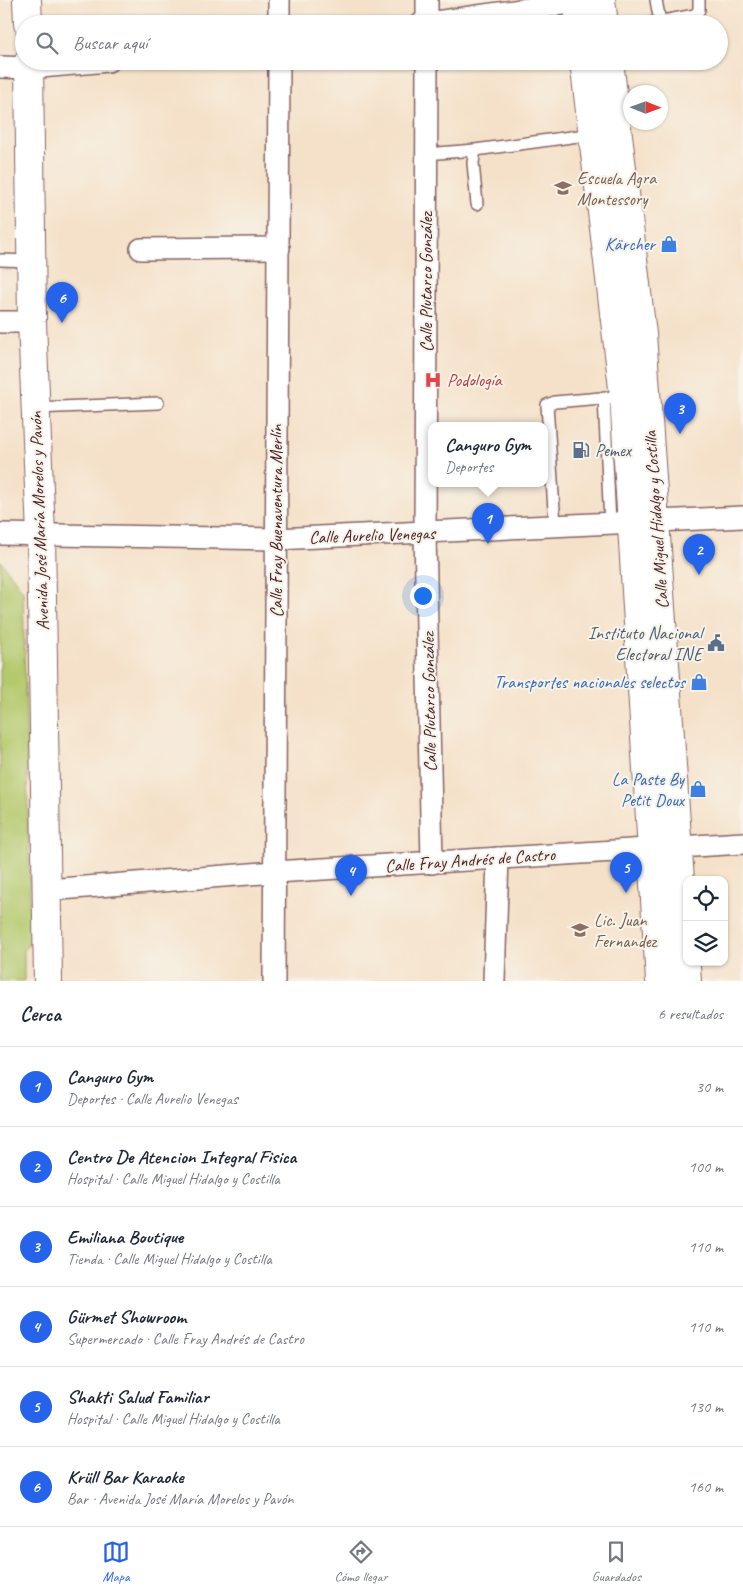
<!DOCTYPE html>
<html lang="es">
<head>
<meta charset="utf-8">
<style>
  body { margin:0; font-family:Caveat,sans-serif; background:#f6f6f7; color:#1f2937 }
  .controls { position:absolute; right:15px; bottom:15px; display:grid; overflow:hidden; border-radius:10px; box-shadow:0 1px 4px #0004 }
  .controls button { width:45px; height:45px; display:grid; place-items:center; padding:0; border:0; border-bottom:1px solid #e0e1e3; background:#fff; color:#1f2937; font:25px sans-serif }
  .compass { position:absolute; left:623px; top:85px; width:45px; height:45px; border-radius:50%; background:#fff; box-shadow:0 1px 4px #0004; rotate:91deg }
  .you { position:absolute; left:422px; top:595px; width:18px; height:18px; margin:-12px; border:4px solid #fff; border-radius:50%; background:#1a73e8; box-shadow:0 0 0 8px #1a73e833 }
  .badge { display:grid; place-items:center; width:32px; height:32px; border-radius:50%; background:#2563eb; color:#fff; font-size:16px; font-weight:700 }
  .pin { position:absolute; translate:-50% -41px; filter:drop-shadow(0 1px 2px #0008) }
  .pin::after { content:''; position:absolute; top:26px; width:18px; height:15px; background:inherit; clip-path:polygon(0 0,100% 0,50% 100%) }
  .popup { position:absolute; left:428px; top:422px; width:120px; height:65px; box-sizing:border-box; display:grid; place-content:center; border-radius:10px; background:#fff; filter:drop-shadow(0 1px 4px #0005); font-size:16px; white-space:nowrap; color:#747a83 }
  .popup b { font-size:19px; color:#1f2937 }
  .popup::after { content:''; position:absolute; left:50%; top:100%; margin-left:-10px; border:10px solid transparent; border-top-color:#fff }
  .list { margin:0; padding:0; list-style:none }
  h2 { display:flex; justify-content:space-between; align-items:center; height:65px; margin:0; padding:0 20px; font-size:21px }
  h2 small { font-size:16px; font-weight:400; color:#747a83 }
  .list li { display:grid; grid-template-columns:32px 1fr auto; gap:15px; align-items:center; box-sizing:border-box; height:80px; padding:0 20px; border-top:1px solid #e0e1e3 }
  .list b { display:block; font-size:19px; white-space:nowrap }
  .list p { margin:0; font-size:16px; white-space:nowrap; color:#747a83 }
  .list em { font-size:16px; font-style:normal; color:#747a83 }
  .icon { flex:none; width:28px; height:28px; fill:none; stroke:currentColor; stroke-width:2; stroke-linecap:round; stroke-linejoin:round }
  .map { position:relative; flex:none; width:743px; height:981px; overflow:hidden }
  .search { position:absolute; background:#fff; box-shadow:0 1px 4px #0004; left:15px; right:15px; top:15px; height:55px; display:flex; align-items:center; gap:12px; box-sizing:border-box; padding:0 18px; border-radius:28px; color:#747a83; font-size:19px }
  .sheet { height:545px; background:#fff }
  nav { display:flex; justify-content:space-around; align-items:center; box-sizing:border-box; height:70px; border-top:1px solid #e0e1e3; background:#fff; font-size:14px; color:#747a83 }
  nav a { display:grid; justify-items:center; gap:2px }
  nav .on { color:#2563eb }
  .map>svg:first-child { display:block }
  .green { fill:#b4c96d; stroke:#7f744c }
  .lines { fill:none; stroke-linecap:round; stroke-linejoin:round }
  .service-casing { stroke:#866362; stroke-width:14 }
  .minor-casing { stroke:#866362; stroke-width:24 }
  .secondary-casing { stroke:#866362; stroke-width:30 }
  .service { stroke:#fff; stroke-width:11 }
  .minor { stroke:#fff; stroke-width:21 }
  .secondary { stroke:#fff; stroke-width:28 }
  .labels { text-anchor:middle; dominant-baseline:central; stroke-width:4; stroke-linejoin:round; paint-order:stroke }
  .education-label { font-size:18px; fill:#785e54; stroke:#f7f3e8; text-anchor:start }
  .shop-label { font-size:18px; fill:#366cbe; stroke:#f7f3e8; text-anchor:end }
  .street-label { font-size:18px; fill:#4a1f2b; stroke:#f7f3e8 }
  .health-label { font-size:18px; fill:#be3a42; stroke:#f7f3e8; text-anchor:start }
  .service-label { font-size:18px; fill:#4e5e75; stroke:#f7f3e8; text-anchor:start }
</style>
</head>
<body>
<div class="map">
<svg width="743" height="981" viewBox="0 0 743 981">
  <rect width="100%" height="100%" fill="#f7f3e8"/>
  <filter id="ink" filterUnits="userSpaceOnUse"><feTurbulence type="fractalNoise" baseFrequency=".02" numOctaves="2"/><feDisplacementMap in="SourceGraphic" scale="10" xChannelSelector="R" yChannelSelector="G"/><feConvolveMatrix kernelMatrix="1 2 1 2 8 2 1 2 1" color-interpolation-filters="sRGB"/></filter>
  <filter id="wash" filterUnits="userSpaceOnUse"><feTurbulence type="fractalNoise" baseFrequency=".0096" numOctaves="4" result="noise"/><feDisplacementMap in="SourceGraphic" scale="20" xChannelSelector="R" yChannelSelector="G"/><feGaussianBlur stdDeviation="1.12" result="paint"/><feColorMatrix in="noise" values="0 0 0 0 0 0 0 0 0 0 0 0 0 0 0 0 0 1.4 0 .05"/><feComposite in="paint" operator="in"/></filter>
  <g filter="url(#wash)">
    <rect width="100%" height="100%" fill="#f5e1c9"/>
    <polygon class="green" points="0,560 23,591 31,941 24,951 24,981 0,981"/>
  </g>
  <g filter="url(#ink)">
    <g class="lines">
      <g class="service-casing">
        <g id="service">
          <polyline points="656,0 660,22"/>
          <polyline points="647,24 695,15 699,10 699,0"/>
          <polyline points="426,154 475,150"/>
          <polyline points="477,204 473,163 475,150 593,134"/>
          <polyline points="0,260 31,261"/>
          <polyline points="604,397 610,524"/>
          <polyline points="35,408 158,403"/>
          <polyline points="555,525 547,405 555,402 624,396"/>
        </g>
      </g>
      <g class="minor-casing">
        <g id="minor">
          <polyline points="279,0 279,24"/>
          <polyline points="421,24 577,2"/>
          <polyline points="427,24 427,0"/>
          <polyline points="427,61 425,533 432,863"/>
          <polyline points="0,67 29,68 108,61"/>
          <polyline points="141,249 279,248"/>
          <polyline points="0,322 32,322"/>
          <polyline points="0,534 276,539 743,517"/>
          <polyline points="48,890 275,872 743,843"/>
          <polyline points="274,981 279,61"/>
          <polyline points="494,981 498,858"/>
        </g>
      </g>
      <g class="secondary-casing">
        <g id="secondary">
          <polyline points="27,0 28,24"/>
          <polyline points="577,0 580,24"/>
          <polyline points="601,0 604,24"/>
          <polyline points="29,61 32,322 41,535 48,981"/>
          <polyline points="584,61 624,396 660,981"/>
          <polyline points="609,61 642,334 687,981"/>
        </g>
      </g>
      <use href="#service" class="service"/>
      <use href="#minor" class="minor"/>
      <use href="#secondary" class="secondary"/>
    </g>
  </g>
  <defs>
    <g id="school-bare" transform="scale(1.35)"><path d="M0-5L7-2L0 1L-7-2ZM-4 1L0 2.5L4 1V4Q0 6-4 4Z" fill="#8d6e63" stroke="#f7f3e8" stroke-width="2.5" paint-order="stroke"/></g>
    <g id="shop-bare" transform="scale(1.35)"><path d="M-5-2.5h2.3a2.7 3.5 0 0 1 5.4 0H5L5.5 6h-11ZM-1.5-2.5h3a1.5 2.3 0 0 0-3 0Z" fill="#3f7fe0" stroke="#f7f3e8" stroke-width="2.5" paint-order="stroke"/></g>
    <g id="hospital-bare" transform="scale(1.35)"><path d="M-5-5h3v3.5h4V-5h3V5h-3V1.5h-4V5h-3Z" fill="#e0444e" stroke="#f7f3e8" stroke-width="2.5" paint-order="stroke"/></g>
    <g id="fuel-bare" transform="scale(1.35)"><path d="M-5.5-6h7V0h2V4h1.3V-2.5L3-4.5l.8-.8L6-3V5H2.5V1h-1V6h-7ZM-4.2-4.7v3.2H.2V-4.7Z" fill="#5c6f8a" stroke="#f7f3e8" stroke-width="2.5" paint-order="stroke"/></g>
    <g id="civic-bare" transform="scale(1.35)"><path d="M-.6-6.5H3V-4.5H.6V-3L4-1V1h2V6H-6V1h2V-1L-.6-3ZM-1.2 2.5V6h2.4V2.5Z" fill="#5c6f8a" stroke="#f7f3e8" stroke-width="2.5" paint-order="stroke"/></g>
  </defs>
  <g fill-rule="evenodd">
    <use href="#school-bare" x="563" y="188"/>
    <use href="#shop-bare" x="669" y="244"/>
    <use href="#hospital-bare" x="433" y="380"/>
    <use href="#fuel-bare" x="581" y="450"/>
    <use href="#civic-bare" x="716" y="643"/>
    <use href="#shop-bare" x="699" y="682"/>
    <use href="#shop-bare" x="698" y="789"/>
    <use href="#school-bare" x="580" y="930"/>
  </g>
  <g class="labels">
    <g class="education-label">
      <text x="577" y="178">Escuela Agra<tspan x="577" dy="21">Montessory</tspan></text>
      <text x="594" y="920">Lic. Juan<tspan x="594" dy="21">Fernandez</tspan></text>
    </g>
    <g class="shop-label">
      <text x="655" y="244">Kärcher</text>
      <text x="685" y="682">Transportes nacionales selectos</text>
      <text x="684" y="779">La Paste By<tspan x="684" dy="21">Petit Doux</tspan></text>
    </g>
    <g class="street-label">
      <text transform="translate(426 282) rotate(-90)">Calle Plutarco González</text>
      <text transform="translate(656 520) rotate(-94)">Calle Miguel Hidalgo y Costilla</text>
      <text transform="translate(39 521) rotate(-92)">Avenida José María Morelos y Pavón</text>
      <text transform="translate(276 521) rotate(-90)">Calle Fray Buenaventura Merlín</text>
      <text transform="translate(372 535) rotate(-2)">Calle Aurelio Venegas</text>
      <text transform="translate(429 702) rotate(-91)">Calle Plutarco González</text>
      <text transform="translate(470 860) rotate(-4)">Calle Fray Andrés de Castro</text>
    </g>
    <g class="health-label">
      <text x="447" y="380">Podología</text>
    </g>
    <g class="service-label">
      <text x="595" y="450">Pemex</text>
      <text x="702" y="633" text-anchor="end">Instituto Nacional<tspan x="702" dy="21">Electoral INE</tspan></text>
    </g>
  </g>
</svg>
<div class="controls">
<button><svg class="icon" aria-label="locate" viewBox="0 0 24 24"><circle cx="12" cy="12" r="6"/><path d="M12 2v4M12 18v4M2 12h4M18 12h4"/></svg></button>
<button><svg class="icon" aria-label="layers" viewBox="0 0 24 24"><path d="M12 4l9 5-9 5-9-5zM3 14l9 5 9-5"/></svg></button>
</div>
<svg class="compass" viewBox="-18 -18 36 36"><path d="M0-13l5 13h-10z" fill="#e53935"/><path d="M0 13l5-13h-10z" fill="#747a83"/></svg>
<div class="you"></div>
<div class="pin badge" style="left:488px;top:544px">1</div>
<div class="popup"><b>Canguro Gym</b>Deportes</div>
<div class="pin badge" style="left:699px;top:575px">2</div>
<div class="pin badge" style="left:680px;top:434px">3</div>
<div class="pin badge" style="left:351px;top:896px">4</div>
<div class="pin badge" style="left:626px;top:893px">5</div>
<div class="pin badge" style="left:62px;top:323px">6</div>
<div class="search"><svg class="icon" aria-label="search" viewBox="0 0 24 24"><circle cx="10" cy="10" r="6"/><path d="M15 15l6 6"/></svg>Buscar aquí</div>
</div>
<section class="sheet">
<h2>Cerca<small>6 resultados</small></h2>
<ul class="list">
<li><span class="badge">1</span><div><b>Canguro Gym</b><p>Deportes · Calle Aurelio Venegas</p></div><em>30 m</em></li>
<li><span class="badge">2</span><div><b>Centro De Atencion Integral Fisica</b><p>Hospital · Calle Miguel Hidalgo y Costilla</p></div><em>100 m</em></li>
<li><span class="badge">3</span><div><b>Emiliana Boutique</b><p>Tienda · Calle Miguel Hidalgo y Costilla</p></div><em>110 m</em></li>
<li><span class="badge">4</span><div><b>Gürmet Showroom</b><p>Supermercado · Calle Fray Andrés de Castro</p></div><em>110 m</em></li>
<li><span class="badge">5</span><div><b>Shakti Salud Familiar</b><p>Hospital · Calle Miguel Hidalgo y Costilla</p></div><em>130 m</em></li>
<li><span class="badge">6</span><div><b>Krüll Bar Karaoke</b><p>Bar · Avenida José María Morelos y Pavón</p></div><em>160 m</em></li>
</ul>
</section>
<nav>
<a class="on"><svg class="icon" aria-label="map" viewBox="0 0 24 24"><path d="M3 6l6-2 6 2 6-2v14l-6 2-6-2-6 2zM9 4v14M15 6v14"/></svg>Mapa</a>
<a><svg class="icon" aria-label="directions" viewBox="0 0 24 24"><path d="M12 3l9 9-9 9-9-9zM9 14v-3h6M13 9l2 2-2 2"/></svg>Cómo llegar</a>
<a><svg class="icon" aria-label="saved" viewBox="0 0 24 24"><path d="M7 4h10v16l-5-4-5 4z"/></svg>Guardados</a>
</nav>
</body>
</html>
